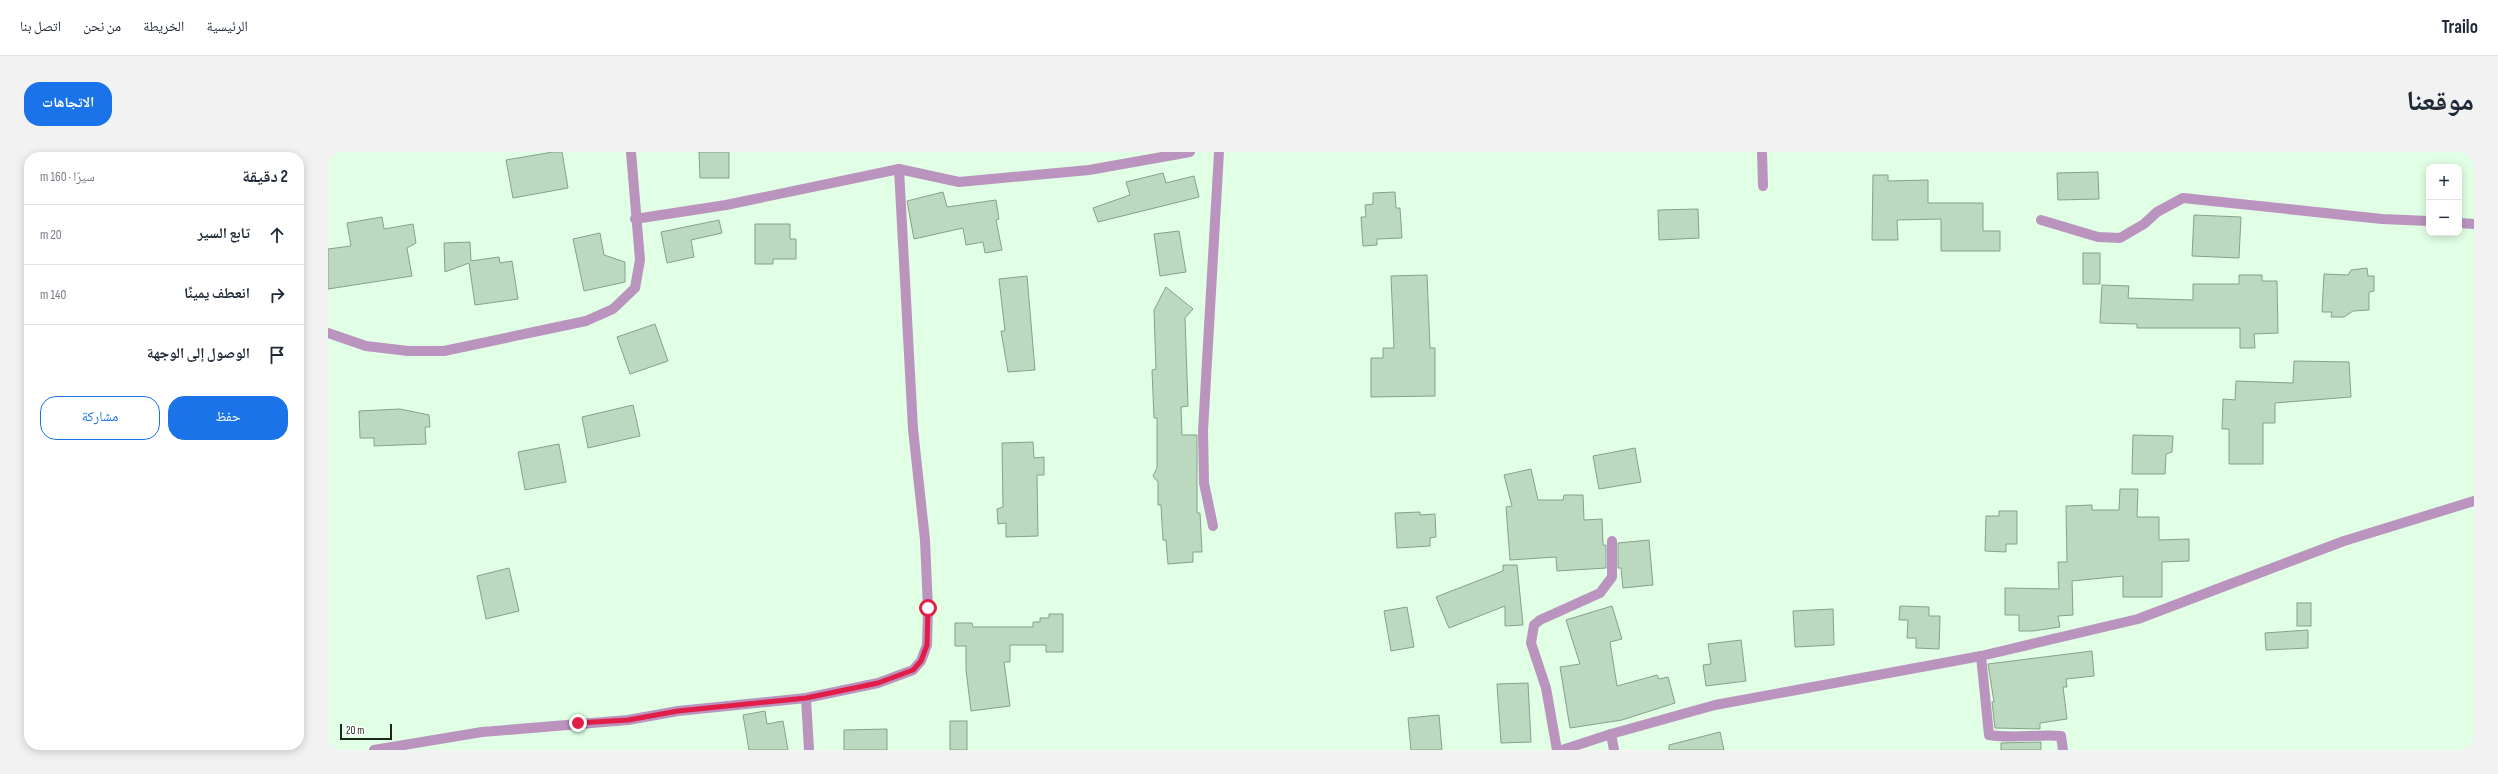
<!DOCTYPE html>
<html lang="ar">
<head>
<meta charset="utf-8">
<style>
  body { margin:0; font-family:"Sofia Sans Condensed","Noto Naskh Arabic",sans-serif; background:#f2f2f3; color:#1f2937; direction:rtl }
  .controls { position:absolute; right:12px; top:12px; display:grid; overflow:hidden; border-radius:8px; box-shadow:0 2px 10px #0003 }
  .controls button { width:36px; height:36px; display:grid; place-items:center; padding:0; border:0; border-bottom:1px solid #e0e1e3; background:#fff; color:#1f2937; font:20px sans-serif }
  .scale { position:absolute; left:12px; bottom:10px; width:52px; box-sizing:border-box; padding-left:4px; border:2px solid #1c271d; border-top:0; font-size:11px; line-height:14px; white-space:nowrap; color:#1c271d; -webkit-text-stroke:3px #fff; paint-order:stroke }
  .stop { position:absolute; width:12px; height:12px; margin:-9px; border:3px solid #e11d48; border-radius:50%; background:#fff }
  .stop.end { background:#e11d48; border-color:#fff; box-shadow:0 1px 4px #0008 }
  .list { margin:0; padding:0; list-style:none }
  h2 { display:flex; justify-content:space-between; align-items:center; height:52px; margin:0; padding:0 16px; font-size:17px }
  h2 small { font-size:13px; font-weight:400; color:#747a83 }
  .list li { display:grid; grid-template-columns:26px 1fr auto; gap:12px; align-items:center; box-sizing:border-box; height:60px; padding:0 16px; border-top:1px solid #e0e1e3 }
  .list b { display:block; font-size:15px; white-space:nowrap }
  .list em { font-size:13px; font-style:normal; color:#747a83 }
  .actions { display:flex; gap:8px; padding:12px 16px }
  .actions a { flex:1; padding:9px 0; border:1px solid #1a73e8; border-radius:16px; text-align:center; font-size:14px; color:#1a73e8 }
  .actions .main { background:#1a73e8; color:#fff }
  .icon { flex:none; width:22px; height:22px; fill:none; stroke:currentColor; stroke-width:2; stroke-linecap:round; stroke-linejoin:round }
  .map { position:relative; flex:none; width:2146px; height:598px; overflow:hidden; direction:ltr; border-radius:16px }
  header { display:flex; align-items:center; gap:24px; box-sizing:border-box; height:56px; padding:0 20px; background:#fff; border-bottom:1px solid #e0e1e3 }
  header strong { font-size:19px }
  nav { display:flex; gap:22px; margin-inline-start:auto; font-size:14px }
  .intro { display:flex; align-items:center; justify-content:space-between; box-sizing:border-box; height:96px; padding:0 24px }
  h1 { margin:0; font-size:28px }
  .button { padding:10px 18px; border-radius:16px; background:#1a73e8; color:#fff; font-size:14px; font-weight:700 }
  main { display:flex; gap:24px; padding:0 24px }
  aside { flex:1; background:#fff; border-radius:16px; box-shadow:0 2px 10px #0003 }
  .map>svg:first-child { display:block }
  .building { fill:#bbd9bf; stroke:#85a289 }
  .lines { fill:none; stroke-linecap:round; stroke-linejoin:round }
  .street { stroke:#ba94bf; stroke-width:10 }
  .route { stroke:#e11d48; stroke-width:5 }
</style>
</head>
<body>
<header>
<strong>Trailo</strong>
<nav><a>الرئيسية</a><a>الخريطة</a><a>من نحن</a><a>اتصل بنا</a></nav>
</header>
<div class="intro"><h1>موقعنا</h1><a class="button">الاتجاهات</a></div>
<main>
<div class="map">
<svg width="2146" height="598" viewBox="0 0 2146 598">
  <rect width="100%" height="100%" fill="#e0ffe4"/>
  <g class="building">
    <polygon points="225,0 234,0 240,36 185,46 178,8"/>
    <polygon points="371,0 401,0 401,26 372,26"/>
    <polygon points="1770,20 1771,47 1730,48 1729,21"/>
    <polygon points="835,21 838,31 866,24 871,45 770,70 765,56 802,43 798,30"/>
    <polygon points="1545,23 1560,23 1560,29 1600,28 1600,51 1655,51 1655,79 1672,79 1672,99 1613,99 1613,67 1569,68 1570,88 1544,88"/>
    <polygon points="615,40 619,55 668,48 671,67 668,68 674,98 657,101 655,90 638,93 635,76 586,87 579,49"/>
    <polygon points="1067,40 1068,56 1072,56 1074,86 1049,87 1049,93 1035,94 1033,65 1038,65 1037,53 1045,52 1045,41"/>
    <polygon points="1370,57 1371,86 1331,88 1330,58"/>
    <polygon points="1866,63 1913,65 1911,106 1864,104"/>
    <polygon points="54,65 56,77 85,72 88,91 79,96 84,124 0,137 0,97 23,94 19,71"/>
    <polygon points="391,68 394,81 363,88 366,105 339,111 333,80"/>
    <polygon points="427,72 462,72 462,87 468,87 468,107 445,107 445,112 427,112"/>
    <polygon points="851,79 858,120 832,124 826,82"/>
    <polygon points="272,81 276,103 297,110 297,130 256,139 245,87"/>
    <polygon points="142,90 143,109 171,105 172,111 184,109 190,147 147,153 141,111 117,120 116,91"/>
    <rect x="1755" y="101" width="17" height="31"/>
    <polygon points="2039,116 2040,124 2046,124 2046,139 2041,140 2041,158 2025,159 2016,165 2003,165 2004,160 1994,160 1996,122 2020,123 2023,118"/>
    <polygon points="1099,123 1102,196 1107,196 1107,244 1043,245 1043,206 1055,206 1055,196 1066,196 1063,124"/>
    <polygon points="1911,123 1934,123 1934,129 1949,129 1950,181 1926,182 1927,196 1912,196 1912,176 1809,176 1809,172 1772,171 1774,133 1801,134 1800,146 1865,148 1865,132 1911,132"/>
    <polygon points="699,124 707,218 680,220 673,179 677,179 671,127"/>
    <polygon points="838,135 865,157 857,166 860,254 853,255 854,283 869,283 869,361 872,361 874,400 865,400 865,410 840,412 838,388 835,388 833,353 830,353 830,330 825,324 829,316 829,266 826,266 824,218 828,217 826,158"/>
    <polygon points="327,172 340,209 302,222 289,185"/>
    <polygon points="1966,209 2021,210 2023,245 1947,251 1947,271 1935,271 1935,312 1901,312 1901,277 1894,277 1895,247 1907,248 1908,229 1965,231"/>
    <polygon points="305,253 312,284 260,296 254,265"/>
    <polygon points="72,257 101,263 102,275 97,275 98,292 46,294 46,286 32,286 31,259"/>
    <polygon points="1805,283 1845,284 1844,300 1838,302 1837,322 1804,322"/>
    <polygon points="705,290 706,306 716,305 716,323 709,323 710,384 678,385 678,371 670,372 669,357 675,355 674,291"/>
    <polygon points="231,292 238,330 197,338 190,300"/>
    <polygon points="1307,296 1313,330 1271,337 1265,304"/>
    <polygon points="1203,317 1210,348 1235,348 1236,343 1255,343 1256,368 1274,367 1275,393 1278,393 1278,416 1229,419 1228,405 1182,408 1178,355 1184,354 1176,323"/>
    <polygon points="1792,337 1810,337 1809,365 1831,365 1831,388 1861,387 1861,409 1834,410 1834,445 1795,445 1795,424 1744,429 1745,463 1730,464 1732,475 1705,479 1691,479 1691,463 1677,463 1677,436 1731,437 1730,410 1739,410 1738,354 1764,353 1764,358 1791,358"/>
    <polygon points="1671,359 1689,359 1689,392 1678,392 1678,400 1657,399 1658,364 1671,364"/>
    <polygon points="1092,360 1092,363 1107,362 1108,385 1102,386 1102,394 1069,396 1067,361"/>
    <polygon points="1321,388 1325,433 1295,436 1293,416 1290,416 1290,391"/>
    <polygon points="1175,413 1189,413 1195,473 1177,474 1177,454 1121,476 1108,445 1175,419"/>
    <polygon points="181,416 191,459 158,467 149,424"/>
    <rect x="1969" y="451" width="14" height="23"/>
    <polygon points="1284,454 1294,487 1282,490 1289,534 1329,523 1331,527 1340,525 1347,551 1294,568 1242,576 1232,515 1252,512 1238,468"/>
    <polygon points="1572,454 1601,455 1601,464 1612,464 1611,497 1588,496 1588,486 1579,486 1580,468 1571,468"/>
    <polygon points="1079,455 1086,495 1063,499 1056,459"/>
    <polygon points="1505,457 1506,493 1467,495 1465,459"/>
    <polygon points="721,462 735,462 735,500 718,500 718,493 682,493 682,510 676,510 682,554 643,559 638,518 638,494 627,494 627,471 644,471 645,475 705,475 705,470 712,470 712,466 721,466"/>
    <polygon points="1980,478 1980,496 1938,498 1937,481"/>
    <polygon points="1413,488 1418,529 1378,534 1375,513 1383,512 1380,492"/>
    <polygon points="1764,499 1766,524 1738,527 1739,535 1735,535 1739,567 1712,571 1712,577 1667,576 1664,550 1666,550 1660,512"/>
    <polygon points="1200,531 1203,590 1173,591 1169,532"/>
    <polygon points="437,559 439,572 455,569 460,598 421,598 415,563"/>
    <polygon points="1111,563 1114,598 1083,598 1080,566"/>
    <rect x="622" y="569" width="17" height="29"/>
    <polygon points="559,577 559,598 516,598 516,578"/>
    <polygon points="1392,580 1396,598 1341,598 1341,593"/>
    <polygon points="1713,590 1713,598 1673,598 1673,591"/>
  </g>
  <g class="lines">
    <g class="street">
      <polyline points="1434,0 1435,34"/>
      <polyline points="307,67 398,53 571,17 631,30 761,18 862,0"/>
      <polyline points="1713,68 1770,85 1792,86 1816,72 1829,60 1855,46 2054,67 2101,69"/>
      <polyline points="2131,71 2146,72"/>
      <polyline points="0,181 38,194 80,199 116,199 258,169 285,157 307,136 312,108 303,0"/>
      <polyline points="885,374 876,331 875,279 891,0"/>
      <path d="M1653,504L1661,583C1685,587 1709,582 1733,584L1735,598"/>
      <polyline points="478,546 481,598"/>
      <polyline points="1283,582 1286,598"/>
      <polyline points="46,598 154,580 300,568 350,559 478,546 550,531 585,518 593,509 599,493 600,456 597,388 585,277 571,17"/>
      <polyline points="1229,598 1218,536 1203,491 1206,473 1212,468 1272,441 1284,425 1284,389"/>
      <polyline points="1234,598 1283,582 1387,553 1653,504 1810,467 2016,389 2146,349"/>
    </g>
  </g>
  <g class="lines">
    <polyline class="route" points="250,571 300,568 350,559 478,546 550,531 585,518 593,509 599,493 600,456"/>
  </g>
</svg>
<div class="controls">
<button>+</button>
<button>−</button>
</div>
<div class="scale">20 m</div>
<div class="stop" style="left:600px;top:456px"></div>
<div class="stop end" style="left:250px;top:571px"></div>
</div>
<aside>
<h2>2 دقيقة<small>سيرًا · 160 m</small></h2>
<ul class="list">
<li><svg class="icon" aria-label="ahead" viewBox="0 0 24 24"><path d="M12 20V5M6 11l6-6 6 6"/></svg><div><b>تابع السير</b></div><em>20 m</em></li>
<li><svg class="icon" aria-label="right" viewBox="0 0 24 24"><path d="M7 20v-9h11M14 6l5 5-5 5"/></svg><div><b>انعطف يمينًا</b></div><em>140 m</em></li>
<li><svg class="icon" aria-label="arrive" viewBox="0 0 24 24"><path d="M6 21V4h12l-3 4 3 4H6"/></svg><div><b>الوصول إلى الوجهة</b></div></li>
</ul>
<div class="actions"><a class="main">حفظ</a><a>مشاركة</a></div>
</aside>
</main>
</body>
</html>
